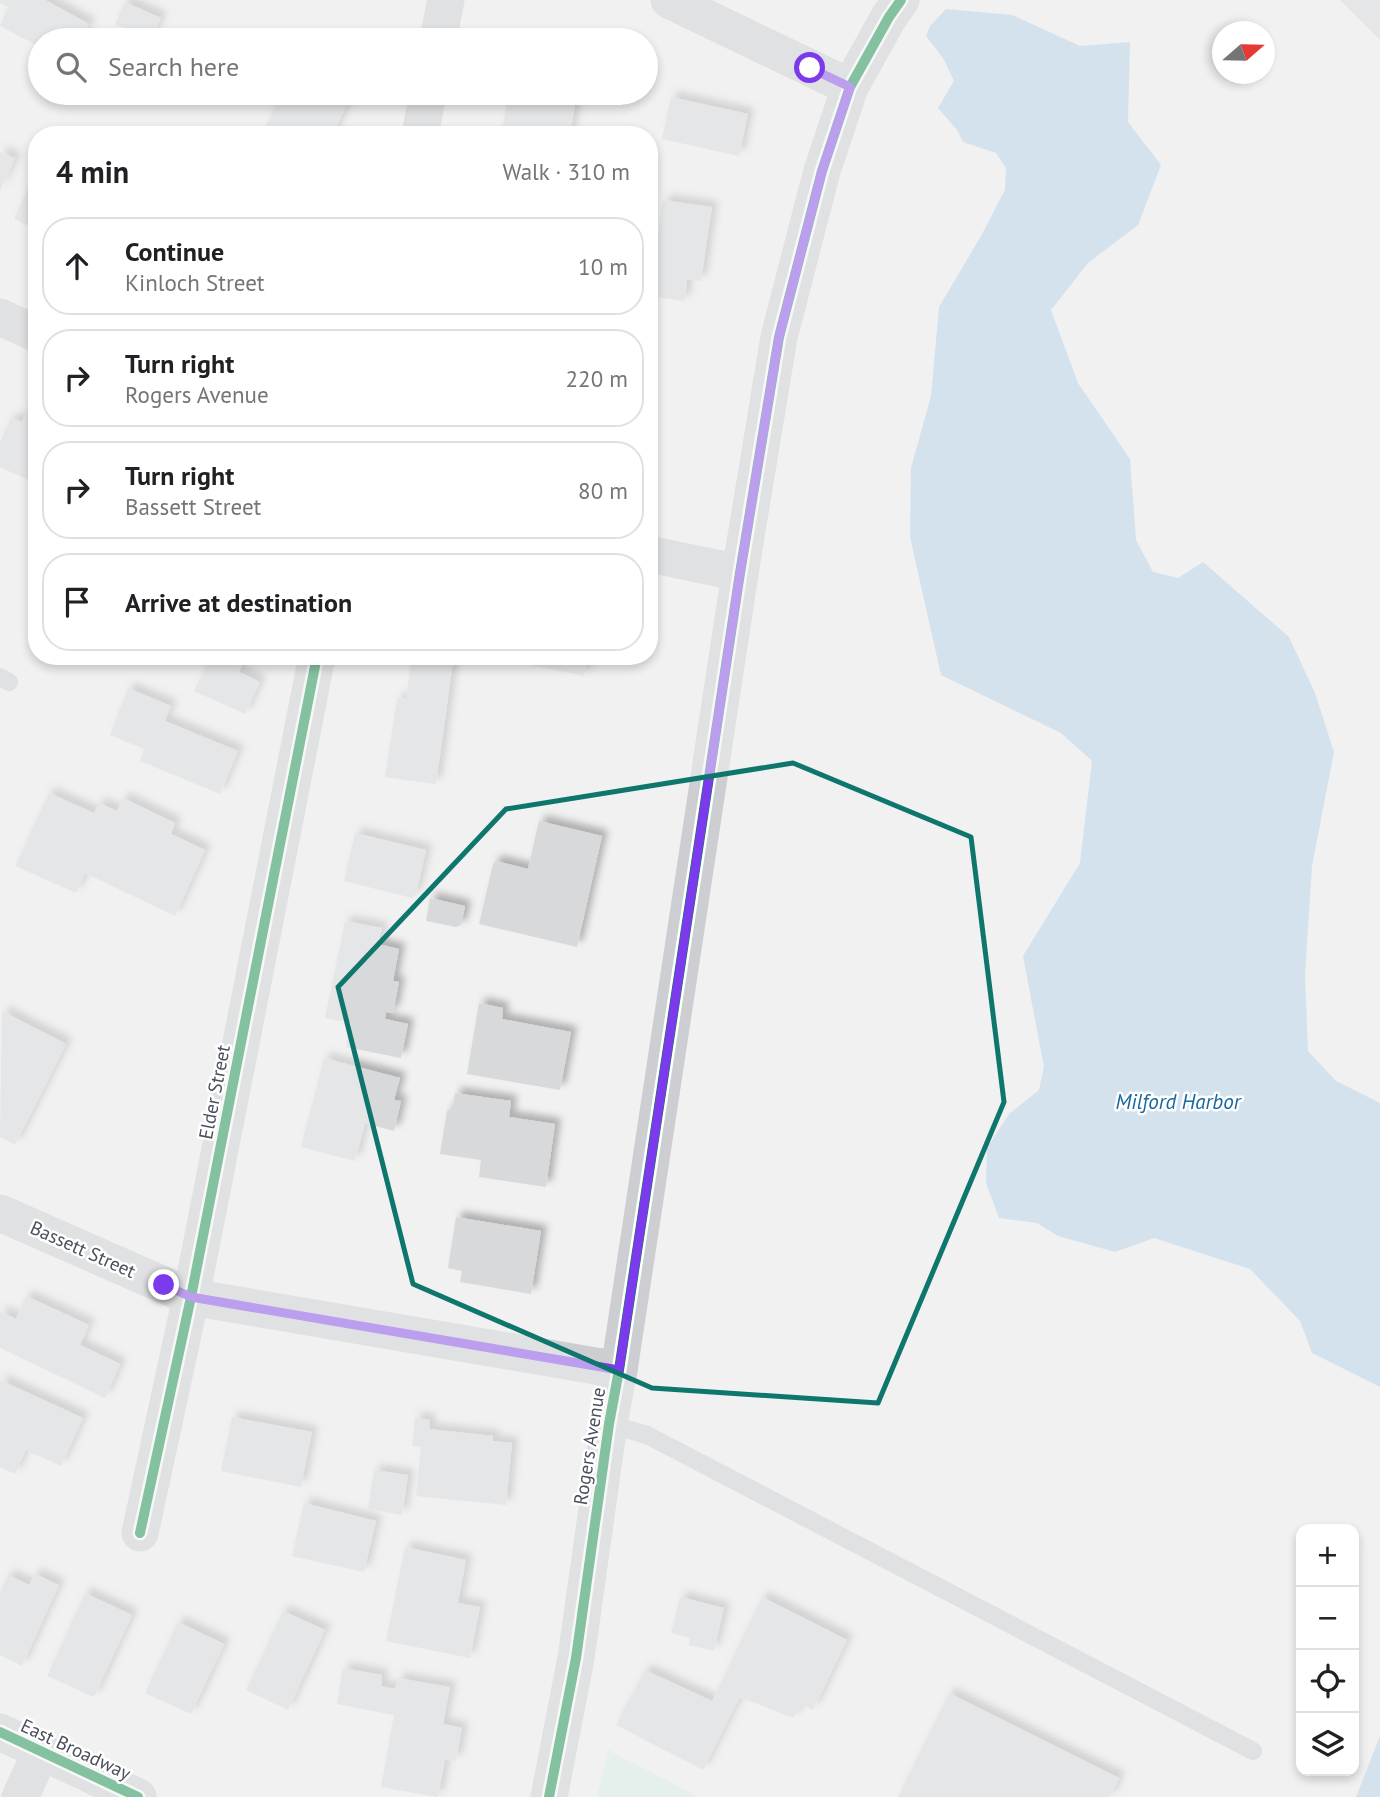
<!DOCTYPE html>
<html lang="en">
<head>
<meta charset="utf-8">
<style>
  body { margin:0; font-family:"PT Sans",sans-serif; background:#f2f2f2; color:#202124 }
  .controls { position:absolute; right:21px; bottom:21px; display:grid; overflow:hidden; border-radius:14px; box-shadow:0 4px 10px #0003 }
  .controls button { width:63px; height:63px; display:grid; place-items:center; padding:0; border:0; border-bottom:2px solid #e0e0e0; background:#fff; color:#202124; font:35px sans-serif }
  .compass { position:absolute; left:1212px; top:21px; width:63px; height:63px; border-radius:50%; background:#fff; box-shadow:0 4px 10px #0003; rotate:70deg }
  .stop { position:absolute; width:21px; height:21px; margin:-16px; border:5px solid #7c3aed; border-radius:50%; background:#fff }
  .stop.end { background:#7c3aed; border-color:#fff; box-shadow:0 2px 7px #0008 }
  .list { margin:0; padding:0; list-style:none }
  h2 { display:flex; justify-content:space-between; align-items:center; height:91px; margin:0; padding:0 28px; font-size:30px }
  h2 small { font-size:23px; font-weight:400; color:#757577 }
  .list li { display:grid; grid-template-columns:46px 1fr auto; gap:21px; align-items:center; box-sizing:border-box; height:98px; margin:0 14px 14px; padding:0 14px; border:2px solid #e0e0e0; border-radius:28px }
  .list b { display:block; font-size:26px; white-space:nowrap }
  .list p { margin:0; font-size:23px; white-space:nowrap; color:#757577 }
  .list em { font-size:23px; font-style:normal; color:#757577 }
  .icon { flex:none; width:38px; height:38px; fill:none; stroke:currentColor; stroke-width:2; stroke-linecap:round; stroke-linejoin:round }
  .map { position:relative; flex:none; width:1380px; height:1797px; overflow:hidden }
  .search { position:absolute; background:#fff; box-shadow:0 4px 10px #0003; left:28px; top:28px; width:630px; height:77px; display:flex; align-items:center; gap:18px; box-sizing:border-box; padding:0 24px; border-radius:38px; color:#757577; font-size:26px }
  .panel { position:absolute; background:#fff; box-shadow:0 4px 10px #0003; left:28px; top:126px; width:630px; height:539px; border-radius:28px }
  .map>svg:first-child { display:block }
  .green { fill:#d7eee5 }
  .water { fill:#afd1e9 }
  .building { fill:#d8d9db; filter:url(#shadow) }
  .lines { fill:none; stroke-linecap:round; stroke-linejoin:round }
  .lane { stroke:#cdced1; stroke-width:18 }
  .street { stroke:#cdced1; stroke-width:37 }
  .cycleway-casing { stroke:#fff; stroke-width:15 }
  .cycleway { stroke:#00873e; stroke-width:10 }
  .route { stroke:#7c3aed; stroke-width:9 }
  .marked { fill:none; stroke:#0f766e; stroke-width:5; stroke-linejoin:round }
  .labels { text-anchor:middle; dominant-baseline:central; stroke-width:5; stroke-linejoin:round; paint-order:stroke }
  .street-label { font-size:19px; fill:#494f5c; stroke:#fff }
  .water-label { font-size:21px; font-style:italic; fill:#1868a0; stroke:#fff }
</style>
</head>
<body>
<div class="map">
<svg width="1380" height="1797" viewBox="0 0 1380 1797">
  <defs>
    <filter id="shadow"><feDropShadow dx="6" dy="-6" stdDeviation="3.5" flood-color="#0004"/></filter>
  </defs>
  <rect width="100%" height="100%" fill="#f1f1f1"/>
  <polygon class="green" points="608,1750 699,1797 597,1797"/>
  <g class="water">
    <polygon points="946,9 1012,15 1080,46 1130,42 1128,122 1161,165 1138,225 1088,263 1051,310 1078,383 1130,459 1136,540 1153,572 1178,578 1203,562 1289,637 1315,693 1334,752 1312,866 1305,975 1308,1051 1336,1081 1380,1103 1380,1387 1312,1353 1300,1321 1250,1269 1154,1238 1115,1252 1058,1236 1037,1223 999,1218 986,1183 987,1148 1009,1114 1039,1090 1044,1067 1023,956 1080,863 1092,761 1061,733 941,675 910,537 911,468 931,396 939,307 981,236 1005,190 1006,168 996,153 963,142 957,130 938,108 954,81 943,58 926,36 930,26"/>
    <polygon points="1380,1736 1380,1797 1356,1797"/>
  </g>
  <g class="building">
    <polygon points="0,0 45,0 89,24 81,40 40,40 40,47 0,26 8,7 0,3"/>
    <polygon points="1340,0 1380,0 1380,40"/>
    <polygon points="125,2 161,18 150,40 115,24"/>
    <polygon points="282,93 352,93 333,135 262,135"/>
    <polygon points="509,93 577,93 570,135 501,135"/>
    <polygon points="671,97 748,114 739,156 662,139"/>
    <polygon points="0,152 15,158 0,191"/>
    <polygon points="37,157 37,230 14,219 36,172 31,170"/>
    <polygon points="663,200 712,207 701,281 687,279 685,301 649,296"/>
    <polygon points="28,408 37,412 37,484 0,467 0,442 11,418 22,422"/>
    <polygon points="211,656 246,656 239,672 260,682 245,714 194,691"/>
    <polygon points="412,656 453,662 436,784 385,777 397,698 406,699"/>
    <polygon points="524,656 588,656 584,676 525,664"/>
    <polygon points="128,688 171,706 165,721 238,751 220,794 140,761 144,749 110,735"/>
    <polygon points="49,793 94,813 99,803 117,811 123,798 175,823 171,834 205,850 175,916 85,873 76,893 15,866"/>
    <polygon points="539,821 602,836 577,947 479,924 493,864 496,861 528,869"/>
    <polygon points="355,833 426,850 416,894 412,898 344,881"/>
    <polygon points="430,898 465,906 461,925 456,927 426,921"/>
    <polygon points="345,921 382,928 378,944 399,949 393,981 399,982 393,1013 386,1012 385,1019 408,1024 401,1058 346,1047 351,1023 325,1018"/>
    <polygon points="479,1003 503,1008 502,1019 571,1032 560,1090 467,1074"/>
    <polygon points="2,1011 66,1044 15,1145 0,1137"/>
    <polygon points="324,1058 400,1078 394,1100 401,1101 394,1131 365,1123 355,1161 301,1147"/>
    <polygon points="455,1093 511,1101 509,1117 555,1124 546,1187 479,1177 481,1160 440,1154 447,1111 453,1106"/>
    <polygon points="456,1217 541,1231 531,1294 460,1282 462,1271 448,1268"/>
    <polygon points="26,1296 89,1325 80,1345 120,1364 105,1398 0,1348 0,1311 16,1319"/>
    <polygon points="0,1380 83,1418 61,1466 26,1450 15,1474 0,1467"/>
    <polygon points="232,1417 312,1432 301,1487 221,1471"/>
    <polygon points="415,1418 430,1420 429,1429 493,1436 493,1441 512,1443 506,1505 416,1496 421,1447 412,1446"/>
    <polygon points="374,1470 408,1475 402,1515 368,1509"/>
    <polygon points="304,1503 376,1521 364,1572 292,1556"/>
    <polygon points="405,1547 466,1560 458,1603 480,1607 470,1658 386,1641"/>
    <polygon points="35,1574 59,1585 22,1666 0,1655 0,1592 8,1575 29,1585"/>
    <polygon points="85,1593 132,1615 94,1697 47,1676"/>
    <polygon points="680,1597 724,1608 714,1651 689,1645 690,1638 671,1633"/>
    <polygon points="762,1597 847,1640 813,1710 802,1704 793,1718 740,1697 703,1770 616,1725 645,1670 712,1701"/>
    <polygon points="283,1611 325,1630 288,1710 246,1690"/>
    <polygon points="178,1622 224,1644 191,1714 145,1693"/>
    <polygon points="343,1668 382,1675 381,1686 395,1689 398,1678 450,1687 443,1724 462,1728 456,1761 445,1759 438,1797 381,1787 394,1715 337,1704"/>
    <polygon points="949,1693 1119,1778 1110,1797 898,1797"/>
  </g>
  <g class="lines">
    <g class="lane">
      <polyline points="0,677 9,682"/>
      <polyline points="609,1424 647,1435 1253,1751"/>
    </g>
    <g class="street">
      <polyline points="669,0 850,87"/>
      <polyline points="438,40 446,0"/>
      <polyline points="420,135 428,93"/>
      <polyline points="0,317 37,334"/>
      <polyline points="649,554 740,573"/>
      <polyline points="0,1213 191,1297 619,1370"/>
      <polyline points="140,1533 191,1297 317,656"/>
      <polyline points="0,1732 138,1797"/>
      <polyline points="20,1797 41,1752"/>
      <polyline points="549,1797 576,1658 609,1424 619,1370 740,573 779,337 822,171 850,87 889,17 901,0"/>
    </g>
    <g class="cycleway-casing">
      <g id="cycleway">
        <polyline points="140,1533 191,1297 317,656"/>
        <polyline points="0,1732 138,1797"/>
        <polyline points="549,1797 576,1658 609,1424 619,1370 740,573 779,337 822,171 850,87 889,17 901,0"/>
      </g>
    </g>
    <use href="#cycleway" class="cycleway"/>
  </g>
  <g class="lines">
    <polyline class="route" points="164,1285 191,1297 619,1370 740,573 779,337 822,171 850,87 810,68"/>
  </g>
  <path d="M0 0H1380V1797H0ZM793,763L971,837L1004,1102L878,1403L652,1388L413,1284L338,987L506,809Z" fill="#f1f1f1" fill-opacity=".55" fill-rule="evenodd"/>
  <path class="marked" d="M793,763L971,837L1004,1102L878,1403L652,1388L413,1284L338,987L506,809Z"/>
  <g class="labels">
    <g class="street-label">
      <text transform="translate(214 1092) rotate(-79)">Elder Street</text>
      <text transform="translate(83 1249) rotate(24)">Bassett Street</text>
      <text transform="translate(589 1446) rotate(-81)">Rogers Avenue</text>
      <text transform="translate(76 1749) rotate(25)">East Broadway</text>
    </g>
    <g class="water-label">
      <text x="1178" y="1101">Milford Harbor</text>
    </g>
  </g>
</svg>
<div class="controls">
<button>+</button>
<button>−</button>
<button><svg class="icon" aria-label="locate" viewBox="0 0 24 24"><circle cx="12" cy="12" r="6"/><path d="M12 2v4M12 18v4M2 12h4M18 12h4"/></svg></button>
<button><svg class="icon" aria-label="layers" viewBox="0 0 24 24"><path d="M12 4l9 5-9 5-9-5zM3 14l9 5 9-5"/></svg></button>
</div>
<svg class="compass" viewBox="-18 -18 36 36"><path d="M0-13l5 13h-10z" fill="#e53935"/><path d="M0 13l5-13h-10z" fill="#757577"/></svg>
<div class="stop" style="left:810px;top:68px"></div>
<div class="stop end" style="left:164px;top:1285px"></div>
<div class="search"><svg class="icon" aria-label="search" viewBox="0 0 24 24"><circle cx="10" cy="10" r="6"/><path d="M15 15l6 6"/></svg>Search here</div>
<section class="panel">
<h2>4 min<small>Walk · 310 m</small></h2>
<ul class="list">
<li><svg class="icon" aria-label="ahead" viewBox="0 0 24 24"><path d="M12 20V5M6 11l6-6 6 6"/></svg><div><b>Continue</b><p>Kinloch Street</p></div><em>10 m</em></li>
<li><svg class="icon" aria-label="right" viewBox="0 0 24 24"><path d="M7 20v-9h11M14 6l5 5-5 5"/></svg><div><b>Turn right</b><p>Rogers Avenue</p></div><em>220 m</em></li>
<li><svg class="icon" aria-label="right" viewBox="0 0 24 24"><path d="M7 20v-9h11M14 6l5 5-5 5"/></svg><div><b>Turn right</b><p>Bassett Street</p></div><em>80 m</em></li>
<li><svg class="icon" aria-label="arrive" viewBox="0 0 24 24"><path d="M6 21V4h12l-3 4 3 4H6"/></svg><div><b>Arrive at destination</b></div></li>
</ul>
</section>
</div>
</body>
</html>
